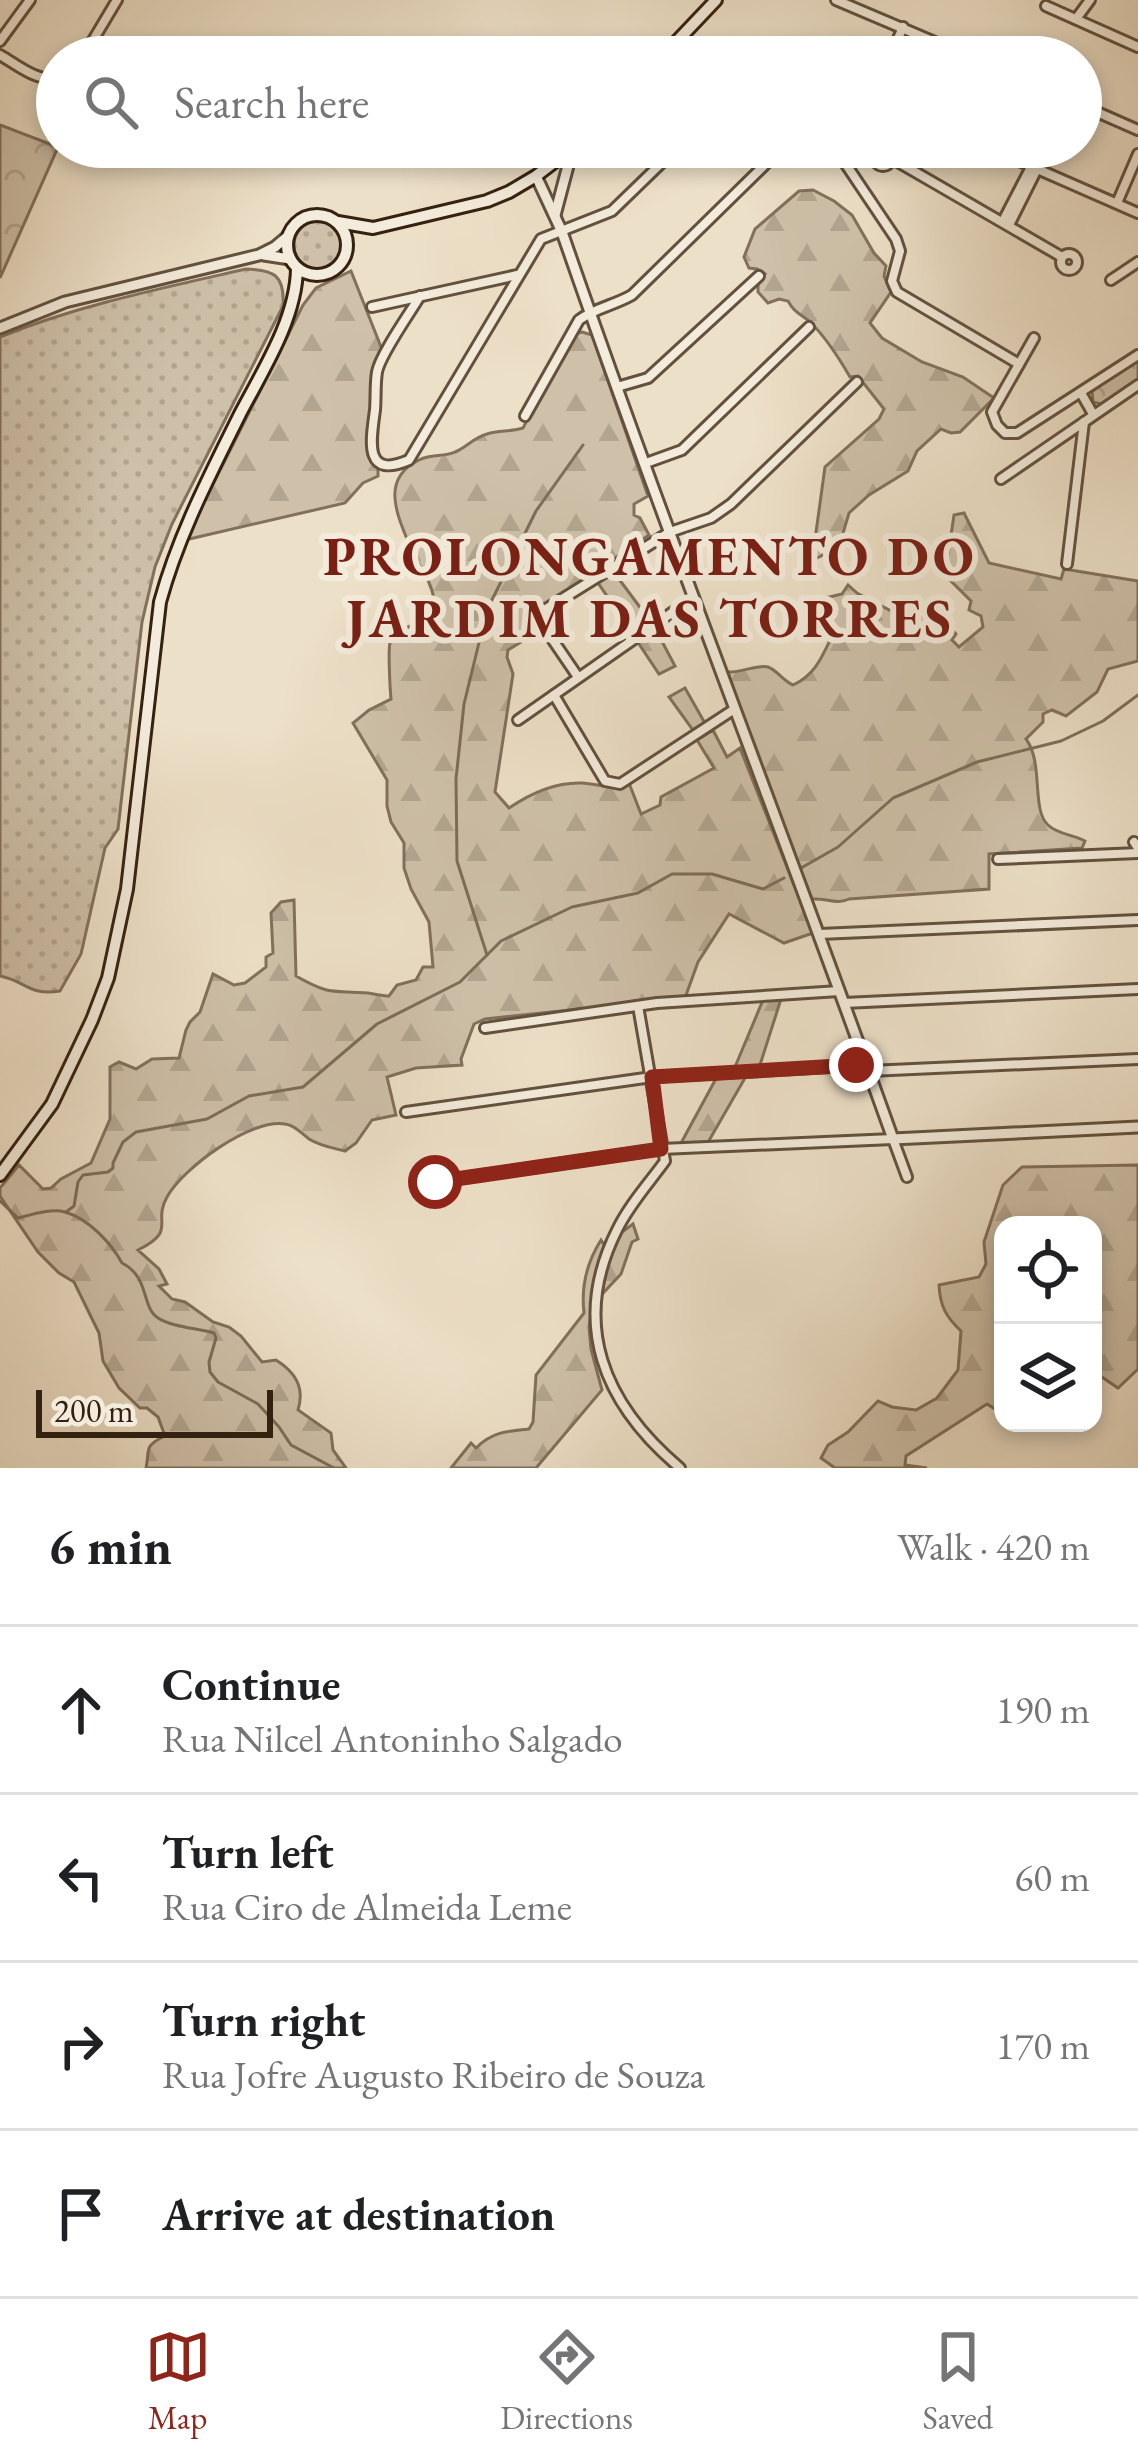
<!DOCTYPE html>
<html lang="en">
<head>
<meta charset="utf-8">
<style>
  body { margin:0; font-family:"EB Garamond",serif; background:#f6f6f6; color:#202124 }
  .controls { position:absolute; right:36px; bottom:36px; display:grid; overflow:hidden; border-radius:24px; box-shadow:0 6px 18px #0003 }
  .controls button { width:108px; height:108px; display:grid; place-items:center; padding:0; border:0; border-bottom:3px solid #e0e0e0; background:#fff; color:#202124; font:60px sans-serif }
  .scale { position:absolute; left:36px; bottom:30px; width:237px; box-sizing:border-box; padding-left:12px; border:6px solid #352110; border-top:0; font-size:33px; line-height:42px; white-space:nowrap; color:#352110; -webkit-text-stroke:9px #f3ebdb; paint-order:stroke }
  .stop { position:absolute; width:36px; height:36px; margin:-27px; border:9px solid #8f2418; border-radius:50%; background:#fff }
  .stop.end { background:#8f2418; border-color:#fff; box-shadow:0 3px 12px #0008 }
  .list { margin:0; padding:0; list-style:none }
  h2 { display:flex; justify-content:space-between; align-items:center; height:156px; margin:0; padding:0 48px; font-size:51px }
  h2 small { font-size:39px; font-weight:400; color:#757577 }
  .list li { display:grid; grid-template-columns:78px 1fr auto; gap:36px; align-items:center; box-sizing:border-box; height:168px; padding:0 48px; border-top:3px solid #e0e0e0 }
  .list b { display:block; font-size:45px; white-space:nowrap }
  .list p { margin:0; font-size:39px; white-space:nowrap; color:#757577 }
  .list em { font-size:39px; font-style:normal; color:#757577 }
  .icon { flex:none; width:66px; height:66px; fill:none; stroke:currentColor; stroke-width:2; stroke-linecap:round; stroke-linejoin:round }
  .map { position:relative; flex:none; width:1138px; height:1468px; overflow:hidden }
  .search { position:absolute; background:#fff; box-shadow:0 6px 18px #0003; left:36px; right:36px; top:36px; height:132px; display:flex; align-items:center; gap:30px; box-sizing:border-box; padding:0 42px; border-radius:66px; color:#757577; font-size:45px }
  .sheet { height:828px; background:#fff }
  nav { display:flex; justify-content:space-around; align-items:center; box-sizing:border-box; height:168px; border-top:3px solid #e0e0e0; background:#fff; font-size:33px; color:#757577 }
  nav a { display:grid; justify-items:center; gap:6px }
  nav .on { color:#8f2418 }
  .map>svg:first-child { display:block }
  .grass { fill:url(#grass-dots); stroke:#82705c; stroke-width:3 }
  .forest { fill:url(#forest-firs); stroke:#82705c; stroke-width:3 }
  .park { fill:url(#park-crowns); stroke:#82705c; stroke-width:3 }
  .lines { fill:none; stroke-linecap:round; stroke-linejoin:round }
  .stream { stroke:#7e6d59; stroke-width:3 }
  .minor-casing { stroke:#63513e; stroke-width:14 }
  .tertiary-casing { stroke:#63513e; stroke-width:15 }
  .secondary-casing { stroke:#352110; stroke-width:16 }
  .minor { stroke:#f3ebdb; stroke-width:8 }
  .tertiary { stroke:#f3ebdb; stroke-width:9 }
  .secondary { stroke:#f3ebdb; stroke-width:10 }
  .route { stroke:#8f2418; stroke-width:15 }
  .labels { text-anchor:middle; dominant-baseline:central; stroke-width:12; stroke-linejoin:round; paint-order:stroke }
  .district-label { font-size:54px; font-weight:bold; letter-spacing:3px; fill:#7a1f14; stroke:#f3ebdb }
</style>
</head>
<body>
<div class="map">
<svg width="1138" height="1468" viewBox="0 0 1138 1468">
  <defs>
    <pattern id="grass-dots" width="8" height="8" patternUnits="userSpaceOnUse" patternTransform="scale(3)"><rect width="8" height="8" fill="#cec0a9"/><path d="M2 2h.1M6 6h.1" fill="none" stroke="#b2a590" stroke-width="1.8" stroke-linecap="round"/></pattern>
    <pattern id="forest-firs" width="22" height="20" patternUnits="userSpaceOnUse" patternTransform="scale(3)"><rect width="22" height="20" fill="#cec0a9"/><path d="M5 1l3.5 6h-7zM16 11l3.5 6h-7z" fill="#b2a590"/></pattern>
    <pattern id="park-crowns" width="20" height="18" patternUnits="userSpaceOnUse" patternTransform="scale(3)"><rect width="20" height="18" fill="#cec0a9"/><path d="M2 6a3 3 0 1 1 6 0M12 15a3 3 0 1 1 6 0" fill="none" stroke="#b2a590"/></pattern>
  </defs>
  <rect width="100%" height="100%" fill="#ede0c8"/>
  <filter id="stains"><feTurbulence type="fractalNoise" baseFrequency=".00167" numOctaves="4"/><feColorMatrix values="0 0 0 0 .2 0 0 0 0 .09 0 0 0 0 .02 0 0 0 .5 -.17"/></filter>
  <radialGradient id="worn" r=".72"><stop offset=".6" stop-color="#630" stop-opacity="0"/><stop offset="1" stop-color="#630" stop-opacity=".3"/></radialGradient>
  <g class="grass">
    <circle cx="318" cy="245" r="24"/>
    <path d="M246,269C274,270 285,275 283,306L172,524L155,567L142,622L118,829L105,848L81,954L60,991C29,996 28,982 0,976V337C79,305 163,288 246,269Z"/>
  </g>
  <g class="forest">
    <path d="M813,190L834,201L852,215L874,253L886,266L884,276L891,292L870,323L882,338L922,362L963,377L994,398L960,432L951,433L941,429L917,451L908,471L869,495L849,513L839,547L817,558L813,554L825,467L879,419L884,409L858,376L850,377C839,358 825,336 809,321C799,313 794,312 788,301L779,299L768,303L758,292V283L765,274L757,269L749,268L744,257L755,229L799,191Z"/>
    <polygon points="351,271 383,352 373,372 368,454 372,463 378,468 378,476 363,483 345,503 185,540 303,305 316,288"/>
    <path d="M582,332L592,335L648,496L634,504V515L640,518L649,535L543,606L535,621L536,633L508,650L507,657L513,674L495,792L509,808C531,793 555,782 582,783C600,784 613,791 629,783L641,814L660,805L661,797L714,768L697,740L713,730L727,757L740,748L813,933L784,943L729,914L698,962L685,998L485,1019L474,1024L461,1059L462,1065L416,1068L387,1077L396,1115L372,1120L356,1143L345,1151C333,1148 320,1146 309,1139C302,1134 295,1125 285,1124C251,1118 183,1168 167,1197C152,1223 178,1230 138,1250L159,1269L167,1284L159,1286L172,1299L185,1302L213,1322L229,1327L241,1336L262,1362L276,1360C295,1372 305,1387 298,1410L331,1433L333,1450L346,1468H146C150,1450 143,1446 165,1436L158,1417L147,1408H140L119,1388L103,1361L99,1333L74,1282L59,1273L38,1252L0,1196V1188L19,1165L43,1189L51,1188L61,1179L91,1163L110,1119V1067L119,1062L136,1069L152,1059L179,1058L186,1030L190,1022L200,1012L213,974L234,985L245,983L266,967V957L273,953L271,913L281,902L294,900L296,976C331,996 332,990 368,993C375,994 382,996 389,996L397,985L416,980L423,967H433L429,922L411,889L404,868V843L391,822L387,806V780L353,723L369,710L391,699C390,688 388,650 390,643C398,621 436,627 434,600C432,581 418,566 411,549C399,518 378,480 419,460C430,454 444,457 455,452C467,447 473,438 487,434C499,430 511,432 523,428L568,343L575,334Z"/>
    <path d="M964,513L989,563L1061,579L1064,569L1138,581V661L1108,669L1097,692L1066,716L1052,710L1043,714V722L1026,739C1044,763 1031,810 1048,825C1057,834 1074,835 1085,841L1082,848L989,854V889L849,899C836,905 827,898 812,899L748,735L728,672C740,673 759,664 768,667C777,670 783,681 793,685C815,675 822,657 832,636L819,616L817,600L842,594L848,585L857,593L895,613H902L911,608L921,610L932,626C943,624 949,626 956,634L952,640L959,647L983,627L981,616L969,610L971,601L948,578L947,562L954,515Z"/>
    <polygon points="613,571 651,622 634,635 596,580"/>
    <polygon points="656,630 675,666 659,674 637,641"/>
    <polygon points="685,688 706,725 695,733 669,697"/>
    <polygon points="781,999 759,1068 745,1078 707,1144 680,1145 718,1075 735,1067 763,1000"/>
    <path d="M1138,1165V1369L1118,1388L1093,1371V1225H1003V1414L987,1404L906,1456L905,1465L927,1468H835L821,1458L828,1445L848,1432L878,1401L892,1407L916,1410L937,1398L958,1370L961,1331C946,1317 940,1306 939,1285L979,1277L986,1264L984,1242L1003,1185L1022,1167Z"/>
    <path d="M633,1224L638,1239L632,1242L621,1274L592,1305L589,1327L591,1349L602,1390L536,1468H451L471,1443L476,1448C492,1432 507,1431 529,1429L533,1422L536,1375L584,1313C581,1287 587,1262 601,1240L605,1246L615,1244L622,1232Z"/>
  </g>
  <g class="park">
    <polygon points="0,125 58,147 0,278"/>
    <polygon points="1138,360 1138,379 1101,404 1093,402 1092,391"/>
  </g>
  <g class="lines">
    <g class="stream">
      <polyline points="801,868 838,847 893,798 977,762 1061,741 1103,721 1138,695"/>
      <polyline points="487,955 457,861 456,779 464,704 487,610 536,511 583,445"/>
      <path d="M0,1201L18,1218C31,1215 51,1208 65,1212C89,1219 111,1243 122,1263C150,1277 141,1307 158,1318C172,1327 196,1328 214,1333L216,1338L209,1362L210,1372L218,1382L258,1404L279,1427L291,1445L334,1468"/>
      <polyline points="66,1212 74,1206 78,1182 83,1175 108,1172 113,1168 113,1163 123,1142 136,1132 207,1119 249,1096 303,1087 377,1024 460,982 501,941 572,907 638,893 672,874 712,874 763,889 784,878"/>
    </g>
    <g class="minor-casing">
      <g id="minor">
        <polyline points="836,0 970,57"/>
        <polyline points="1046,6 1138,47"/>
        <polyline points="1076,19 1090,0"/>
        <polyline points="0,41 30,0"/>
        <path d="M0,55C19,66 34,80 57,79"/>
        <polyline points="83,57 117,0"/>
        <polyline points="890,57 903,27"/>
        <polyline points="1081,105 1138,130"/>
        <polyline points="819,147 845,163 896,239 900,251 892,281 897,292 1019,364"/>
        <polyline points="987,147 1138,213"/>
        <circle cx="883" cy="158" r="8"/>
        <polyline points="891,158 1062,257"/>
        <polyline points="1117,203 1138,154"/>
        <polyline points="1003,221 1031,167"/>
        <polyline points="1009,225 1037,169"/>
        <circle cx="1069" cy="262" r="8"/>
        <polyline points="1111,280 1138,262"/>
        <path d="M420,296C410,313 380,355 377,372C375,384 376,398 375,410C371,440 363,480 409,460L541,239L612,211L678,147"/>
        <polyline points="372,307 517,275"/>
        <polyline points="1034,338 992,412 997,425 1005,433 1017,433 1138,355"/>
        <polyline points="617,387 648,378 759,276"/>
        <polyline points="1081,393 1093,414"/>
        <path d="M525,416L579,320C595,308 615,305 632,295L783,147"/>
        <polyline points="646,463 682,450 809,327"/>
        <polyline points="1001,479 1138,385"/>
        <polyline points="1067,564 1084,422"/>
        <polyline points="578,677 546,630 541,620 542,613 546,609 670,532 711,518 731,504 857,382"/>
        <polyline points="554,695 602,776 605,781 620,784 733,710"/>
        <polyline points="518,720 693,598"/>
        <polyline points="1134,842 1138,848"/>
        <polyline points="998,859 1138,853"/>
        <polyline points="820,934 1138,920"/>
        <polyline points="844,1003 1138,989"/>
        <path d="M638,1006L665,1161C649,1183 629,1205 617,1230C570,1324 604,1404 680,1468"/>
        <polyline points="485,1028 657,1003 839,991"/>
        <polyline points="869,1071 1138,1059"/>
        <polyline points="406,1112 652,1077 867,1065"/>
        <polyline points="435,1182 661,1149 893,1139 907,1177"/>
      </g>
    </g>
    <g class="tertiary-casing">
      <g id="tertiary">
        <path d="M536,176L562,232C667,536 785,836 893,1139L1138,1127"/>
        <polyline points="555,215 573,147"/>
        <polyline points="264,255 290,259"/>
        <polyline points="0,328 65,302 259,255 275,247 288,236"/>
      </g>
    </g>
    <g class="secondary-casing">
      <g id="secondary">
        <polyline points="662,57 716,0"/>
        <circle cx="317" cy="245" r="30"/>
        <polyline points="338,222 373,228 487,201 509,192 536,176 574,147"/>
        <path d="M0,1175L52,1104L92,1020L108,978L127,889L160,602C178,536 210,475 240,414C263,370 296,319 297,269"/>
      </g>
    </g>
    <use href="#minor" class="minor"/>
    <use href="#tertiary" class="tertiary"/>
    <use href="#secondary" class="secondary"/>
  </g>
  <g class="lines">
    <polyline class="route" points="435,1182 661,1149 652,1077 856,1065"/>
  </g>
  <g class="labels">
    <g class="district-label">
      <text x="650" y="556">PROLONGAMENTO DO<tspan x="650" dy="62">JARDIM DAS TORRES</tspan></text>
    </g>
  </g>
  <rect width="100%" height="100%" filter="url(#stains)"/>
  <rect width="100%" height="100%" fill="url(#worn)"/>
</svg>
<div class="controls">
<button><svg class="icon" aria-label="locate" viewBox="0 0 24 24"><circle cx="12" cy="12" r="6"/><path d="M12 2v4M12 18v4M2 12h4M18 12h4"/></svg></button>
<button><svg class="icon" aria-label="layers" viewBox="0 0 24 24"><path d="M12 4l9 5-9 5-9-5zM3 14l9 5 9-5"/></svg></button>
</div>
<div class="scale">200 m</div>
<div class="stop" style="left:435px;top:1182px"></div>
<div class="stop end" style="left:856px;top:1065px"></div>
<div class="search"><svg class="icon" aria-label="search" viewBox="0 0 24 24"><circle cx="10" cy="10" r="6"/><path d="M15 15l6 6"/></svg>Search here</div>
</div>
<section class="sheet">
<h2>6 min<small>Walk · 420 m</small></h2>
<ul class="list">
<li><svg class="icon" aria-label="ahead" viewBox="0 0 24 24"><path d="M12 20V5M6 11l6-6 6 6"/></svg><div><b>Continue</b><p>Rua Nilcel Antoninho Salgado</p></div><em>190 m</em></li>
<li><svg class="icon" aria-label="left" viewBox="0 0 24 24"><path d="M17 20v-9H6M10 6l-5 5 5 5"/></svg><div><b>Turn left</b><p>Rua Ciro de Almeida Leme</p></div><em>60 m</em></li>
<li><svg class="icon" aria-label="right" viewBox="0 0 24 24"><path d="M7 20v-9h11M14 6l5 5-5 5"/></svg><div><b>Turn right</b><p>Rua Jofre Augusto Ribeiro de Souza</p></div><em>170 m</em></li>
<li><svg class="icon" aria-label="arrive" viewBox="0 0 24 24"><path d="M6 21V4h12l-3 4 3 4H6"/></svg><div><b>Arrive at destination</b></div></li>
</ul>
</section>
<nav>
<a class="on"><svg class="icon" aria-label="map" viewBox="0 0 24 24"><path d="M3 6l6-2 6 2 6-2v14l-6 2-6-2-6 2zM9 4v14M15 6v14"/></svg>Map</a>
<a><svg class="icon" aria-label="directions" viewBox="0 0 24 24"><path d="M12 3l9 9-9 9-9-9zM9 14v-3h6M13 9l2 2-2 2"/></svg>Directions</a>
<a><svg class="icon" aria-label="saved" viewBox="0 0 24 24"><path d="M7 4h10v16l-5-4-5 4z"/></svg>Saved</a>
</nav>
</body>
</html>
